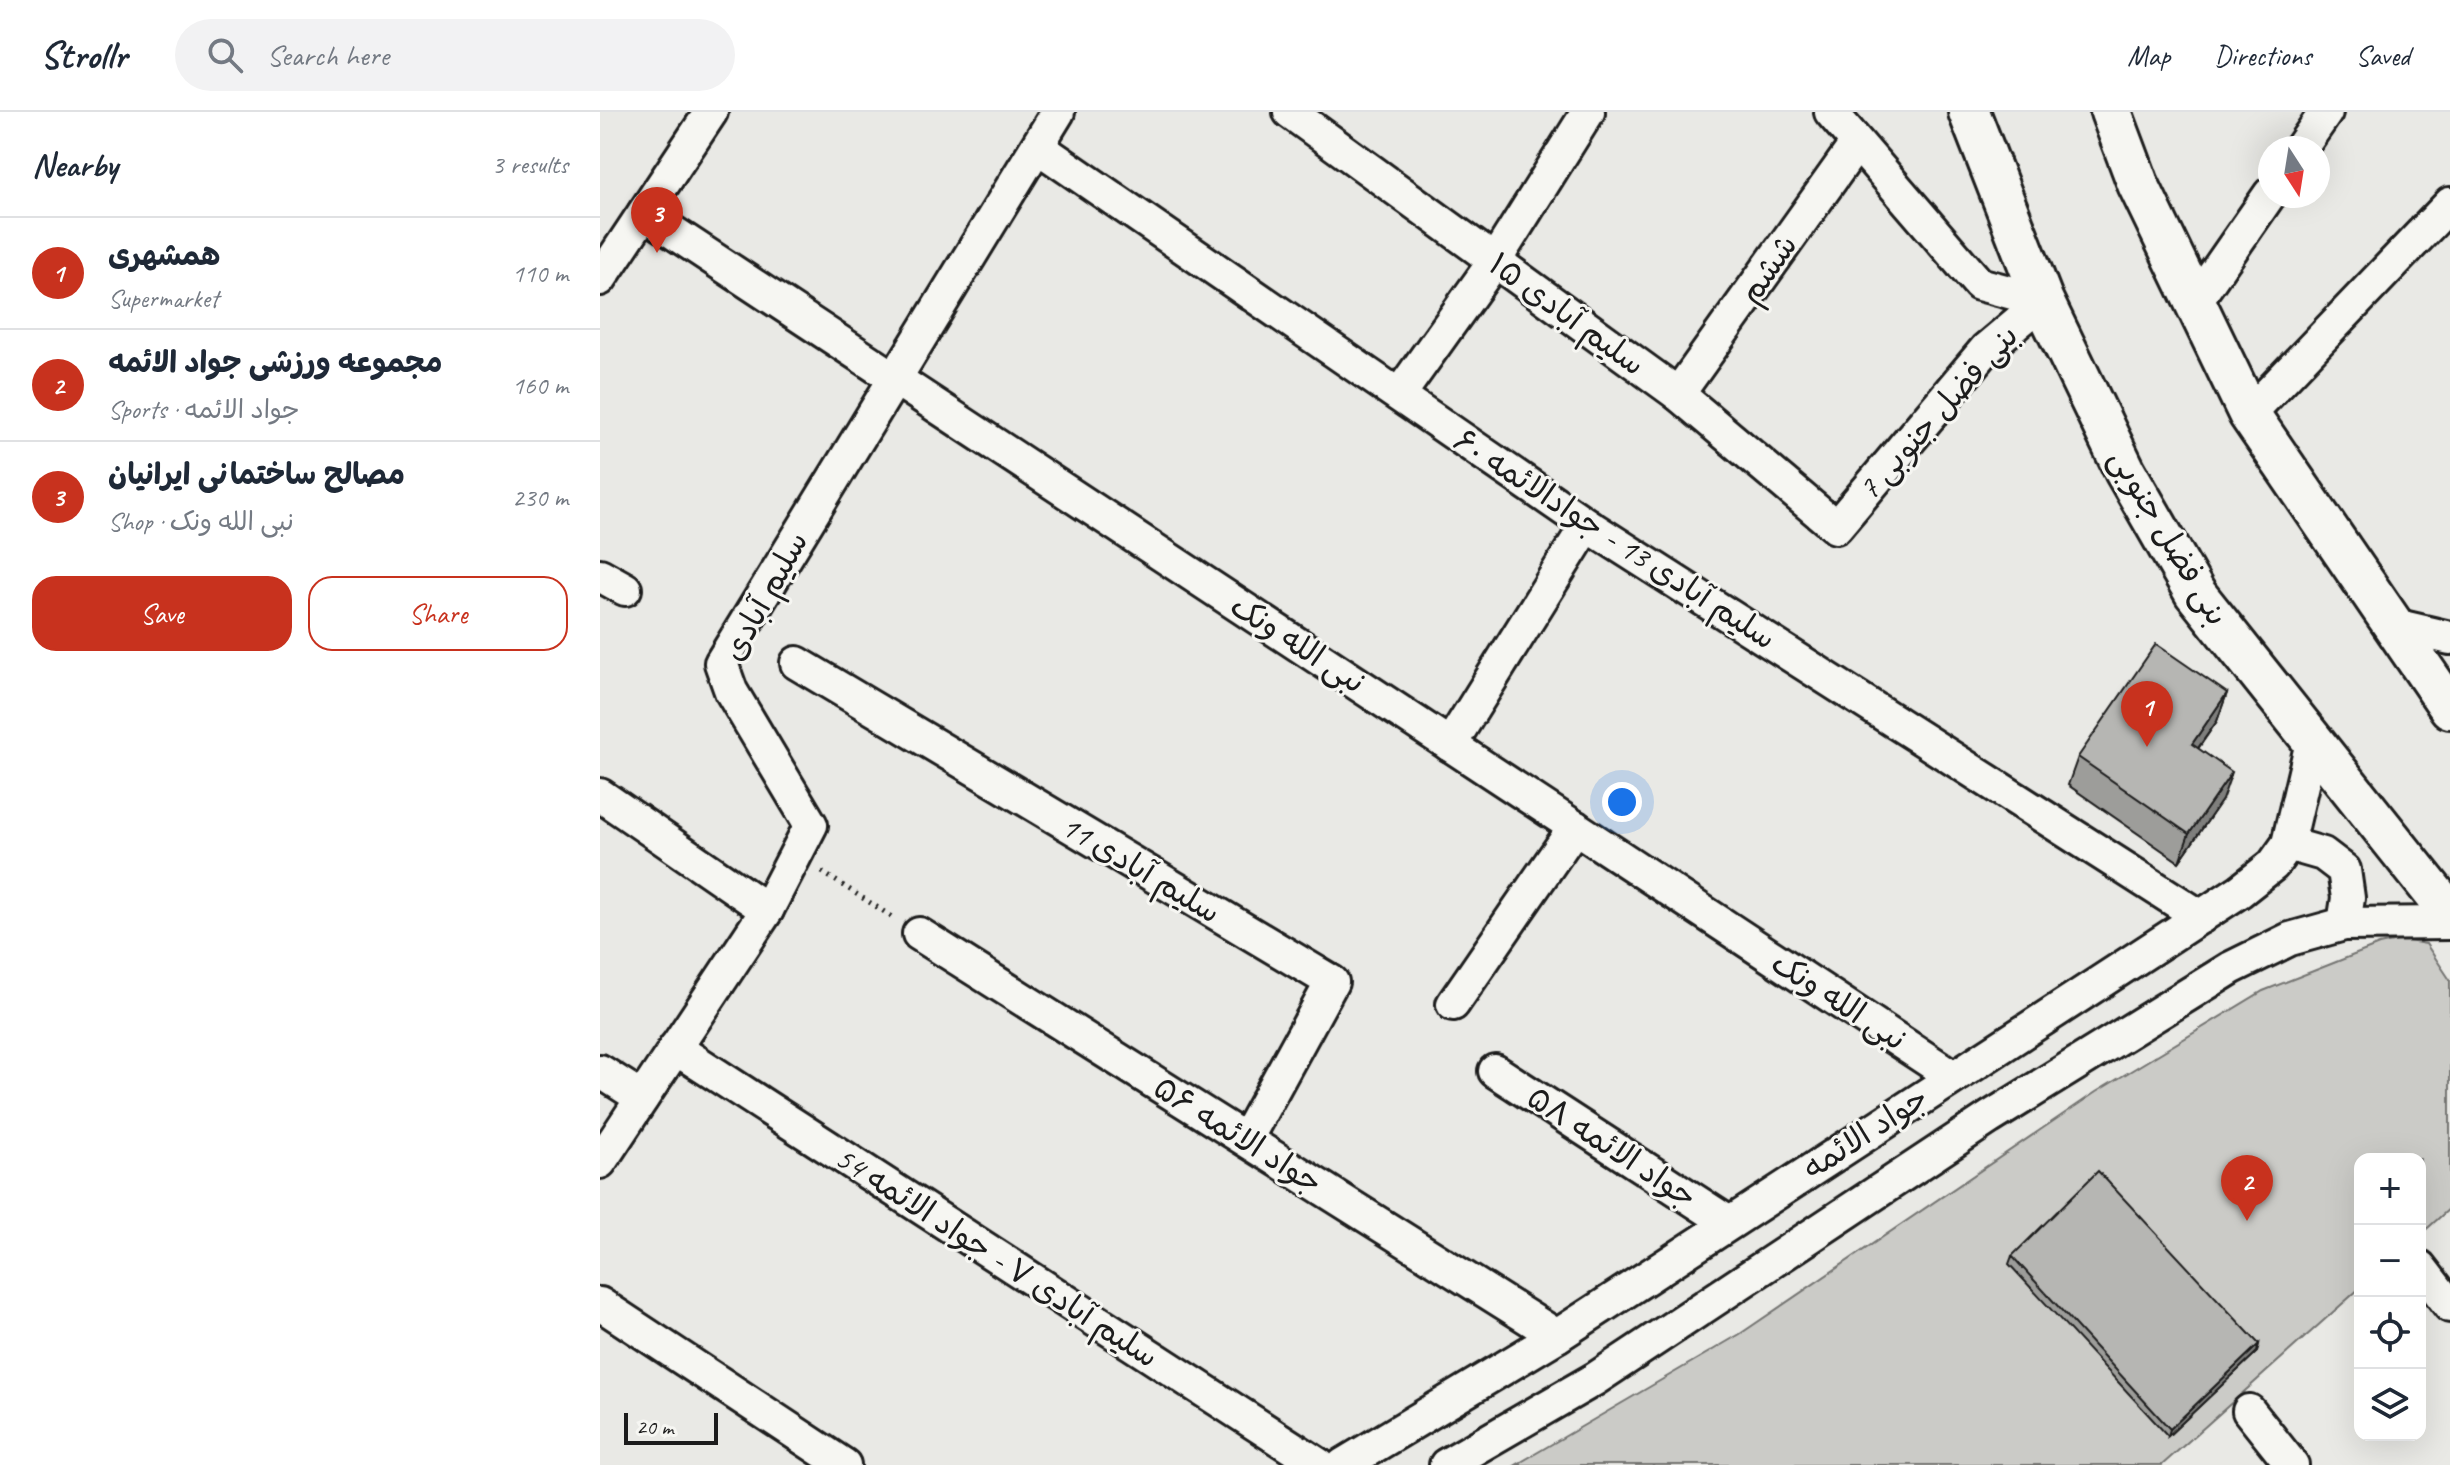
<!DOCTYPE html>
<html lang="en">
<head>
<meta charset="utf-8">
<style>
  body { margin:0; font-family:Caveat,"Playpen Sans Arabic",sans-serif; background:#f2f2f3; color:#1f2937 }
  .controls { position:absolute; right:24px; bottom:24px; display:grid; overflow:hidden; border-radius:16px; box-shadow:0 8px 32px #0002 }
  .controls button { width:72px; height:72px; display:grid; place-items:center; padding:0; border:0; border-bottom:2px solid #e0e1e3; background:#fff; color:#1f2937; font:40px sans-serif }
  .compass { position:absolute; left:1658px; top:24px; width:72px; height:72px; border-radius:50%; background:#fff; box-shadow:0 8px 32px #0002; rotate:168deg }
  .scale { position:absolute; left:24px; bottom:20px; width:94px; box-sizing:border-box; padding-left:8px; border:4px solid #1c1c1c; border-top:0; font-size:22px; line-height:28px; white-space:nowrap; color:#1c1c1c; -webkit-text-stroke:6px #f6f6f2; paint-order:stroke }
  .you { position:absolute; left:1022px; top:690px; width:28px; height:28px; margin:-20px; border:6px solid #fff; border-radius:50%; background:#1a73e8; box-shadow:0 0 0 12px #1a73e833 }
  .badge { display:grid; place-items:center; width:52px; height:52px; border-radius:50%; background:#c8321e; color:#fff; font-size:26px; font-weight:700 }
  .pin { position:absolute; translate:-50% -66px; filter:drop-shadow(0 2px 4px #0008) }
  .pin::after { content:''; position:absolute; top:42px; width:28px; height:24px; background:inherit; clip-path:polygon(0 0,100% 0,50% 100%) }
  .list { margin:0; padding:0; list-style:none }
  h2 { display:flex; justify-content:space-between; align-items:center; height:104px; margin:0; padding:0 32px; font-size:34px }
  h2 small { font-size:26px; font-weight:400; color:#747a83 }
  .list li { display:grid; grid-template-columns:52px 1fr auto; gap:24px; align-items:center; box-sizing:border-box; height:112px; padding:0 32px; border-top:2px solid #e0e1e3 }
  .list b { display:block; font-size:30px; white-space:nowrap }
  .list p { margin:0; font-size:26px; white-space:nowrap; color:#747a83 }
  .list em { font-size:26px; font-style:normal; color:#747a83 }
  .actions { display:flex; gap:16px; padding:24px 32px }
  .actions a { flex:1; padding:18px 0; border:2px solid #c8321e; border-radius:24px; text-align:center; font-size:28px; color:#c8321e }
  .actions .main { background:#c8321e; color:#fff }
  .icon { flex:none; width:44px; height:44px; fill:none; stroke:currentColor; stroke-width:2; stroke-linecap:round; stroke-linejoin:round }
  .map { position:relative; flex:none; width:1850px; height:1353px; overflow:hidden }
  header { display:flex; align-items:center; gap:48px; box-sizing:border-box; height:112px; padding:0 40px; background:#fff; border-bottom:2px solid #e0e1e3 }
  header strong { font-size:38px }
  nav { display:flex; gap:44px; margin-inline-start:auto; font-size:28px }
  .search { width:560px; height:72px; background:#f2f2f3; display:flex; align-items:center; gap:20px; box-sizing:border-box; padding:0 28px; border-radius:44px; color:#747a83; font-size:30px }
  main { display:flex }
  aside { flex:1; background:#fff }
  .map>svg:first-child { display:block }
  .green { fill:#cbcbc7; stroke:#747472; stroke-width:2 }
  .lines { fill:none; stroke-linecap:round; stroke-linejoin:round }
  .minor-casing { stroke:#1c1c1c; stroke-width:38 }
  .major-casing { stroke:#1c1c1c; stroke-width:46 }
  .path { stroke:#1c1c1c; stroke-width:5; stroke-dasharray:2 6; stroke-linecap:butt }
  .minor { stroke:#f6f6f2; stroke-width:32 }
  .major { stroke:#f6f6f2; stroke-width:40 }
  .wall { fill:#9d9d9a; stroke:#1c1c1c; stroke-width:2 }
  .shaded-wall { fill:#7f7f7d; stroke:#1c1c1c; stroke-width:2 }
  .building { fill:#b6b6b3; stroke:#1c1c1c; stroke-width:2 }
  .labels { text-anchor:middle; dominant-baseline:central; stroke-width:6; stroke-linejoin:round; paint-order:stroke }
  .street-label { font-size:32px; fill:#1c1c1c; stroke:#f6f6f2 }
</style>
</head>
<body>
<header>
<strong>Strollr</strong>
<div class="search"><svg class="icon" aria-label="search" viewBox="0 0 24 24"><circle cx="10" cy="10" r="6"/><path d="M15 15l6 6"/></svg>Search here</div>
<nav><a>Map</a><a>Directions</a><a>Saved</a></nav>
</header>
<main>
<aside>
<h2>Nearby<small>3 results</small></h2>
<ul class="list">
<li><span class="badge">1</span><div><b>همشهری</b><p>Supermarket</p></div><em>110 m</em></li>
<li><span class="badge">2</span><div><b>مجموعه ورزشی جواد الائمه</b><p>Sports · جواد الائمه</p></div><em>160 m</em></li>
<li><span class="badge">3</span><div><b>مصالح ساختمانی ایرانیان</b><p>Shop · نبی الله ونک</p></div><em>230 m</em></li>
</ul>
<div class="actions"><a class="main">Save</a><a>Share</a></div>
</aside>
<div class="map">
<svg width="1850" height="1353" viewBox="0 0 1850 1353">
  <rect width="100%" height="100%" fill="#e9e9e5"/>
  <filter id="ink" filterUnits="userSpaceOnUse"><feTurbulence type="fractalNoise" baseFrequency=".0125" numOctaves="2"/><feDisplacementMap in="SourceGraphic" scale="16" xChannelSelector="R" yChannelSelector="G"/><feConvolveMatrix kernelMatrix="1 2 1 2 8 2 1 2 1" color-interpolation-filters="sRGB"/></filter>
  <g filter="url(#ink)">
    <polygon class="green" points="1802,828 1826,832 1850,868 1850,1096 1820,1123 1820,1047 1760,1047 1760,1176 1562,1353 916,1353 1140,1222 1496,980 1663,879 1779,833"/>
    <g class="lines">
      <g class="minor-casing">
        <g id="minor">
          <polyline points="690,0 1078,282 1236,415 1386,237 1443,189"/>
          <polyline points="1231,0 1379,172 1443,189"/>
          <polyline points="438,35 987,413 1601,805"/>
          <polyline points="1701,36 1726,0"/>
          <polyline points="44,101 1352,964"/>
          <polyline points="0,167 111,0"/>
          <polyline points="1593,193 1670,82"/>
          <polyline points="1078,282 1257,31"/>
          <polyline points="799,283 894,150 988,0"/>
          <polyline points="1649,302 1850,92"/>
          <polyline points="0,463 25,477"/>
          <polyline points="1790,512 1850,526"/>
          <polyline points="197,551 732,870 646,1027"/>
          <polyline points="850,633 987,413"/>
          <polyline points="0,683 167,798"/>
          <polyline points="1688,732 1723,742 1744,758 1748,786 1744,812"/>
          <polyline points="319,822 957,1224"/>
          <polyline points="853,892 975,715"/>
          <polyline points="75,936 719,1353"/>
          <polyline points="0,959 42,986"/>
          <polyline points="895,959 1129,1111"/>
          <polyline points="0,1050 167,798 211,713 131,579 121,551 458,0"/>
          <polyline points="1820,1155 1850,1194"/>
          <polyline points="0,1192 244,1353"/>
          <polyline points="1649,1299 1692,1353"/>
          <polyline points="743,1353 957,1224 1640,779 1673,753 1688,732 1712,630"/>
          <polyline points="846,1353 995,1267 1389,1006 1631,856 1690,827 1744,812 1850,811"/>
        </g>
      </g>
      <g class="major-casing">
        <g id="major">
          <polyline points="1369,0 1443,189 1525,359 1595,481 1850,801"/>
          <polyline points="1511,0 1538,72 1649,302 1850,596"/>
        </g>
      </g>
      <polyline class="path" points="222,760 294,806"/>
      <use href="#minor" class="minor"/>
      <use href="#major" class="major"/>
    </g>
    <g class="wall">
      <polygon points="1627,581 1617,609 1598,637 1622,688 1579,750 1468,673 1478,645"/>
      <polygon points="1412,1144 1659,1232 1657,1240 1568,1324 1409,1152"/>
    </g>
    <g class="shaded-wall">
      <polygon points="1627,581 1617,609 1581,660 1592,632"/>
      <polygon points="1632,660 1622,688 1579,750 1589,722"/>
      <polygon points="1659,1232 1657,1240 1568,1324 1570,1317"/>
    </g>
    <g class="building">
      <polygon points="1556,532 1627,581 1592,632 1632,660 1589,722 1478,645"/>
      <polygon points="1498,1059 1659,1232 1570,1317 1412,1144"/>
    </g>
  </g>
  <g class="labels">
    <g class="street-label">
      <text transform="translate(1168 157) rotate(-55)">ششم</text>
      <text transform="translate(967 202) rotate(36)">سلیم آبادی ۱۵</text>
      <text transform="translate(1338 300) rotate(-48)">بنی فضل جنوبی 7</text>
      <text transform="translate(1569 425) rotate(59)">بنی فضل جنوبی</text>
      <text transform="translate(1015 427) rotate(33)">سلیم آبادی 13 - جوادالائمه ۶۰</text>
      <text transform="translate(165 484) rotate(-61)">سلیم آبادی</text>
      <text transform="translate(698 532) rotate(33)">نبی الله ونک</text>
      <text transform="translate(541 757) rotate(31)">سلیم آبادی 11</text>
      <text transform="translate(1239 889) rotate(33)">نبی الله ونک</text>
      <text transform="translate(1265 1021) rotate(-33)">جواد الائمه</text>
      <text transform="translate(638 1023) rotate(32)">جواد الائمه ۵۶</text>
      <text transform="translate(1012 1035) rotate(33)">جواد الائمه ۵۸</text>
      <text transform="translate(397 1145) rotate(33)">سلیم آبادی ۷ - جواد الائمه 54</text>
    </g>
  </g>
</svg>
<div class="controls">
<button>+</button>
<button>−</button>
<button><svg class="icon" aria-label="locate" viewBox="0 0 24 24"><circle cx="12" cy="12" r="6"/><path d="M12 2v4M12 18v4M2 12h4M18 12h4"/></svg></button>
<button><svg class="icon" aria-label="layers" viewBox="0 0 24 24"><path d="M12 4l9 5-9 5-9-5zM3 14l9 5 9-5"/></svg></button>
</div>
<svg class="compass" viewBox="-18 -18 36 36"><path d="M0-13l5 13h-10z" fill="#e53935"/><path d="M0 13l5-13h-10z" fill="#747a83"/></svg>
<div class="scale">20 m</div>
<div class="you"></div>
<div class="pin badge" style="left:1547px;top:635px">1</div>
<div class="pin badge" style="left:1647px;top:1109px">2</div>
<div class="pin badge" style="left:57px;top:141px">3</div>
</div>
</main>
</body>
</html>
